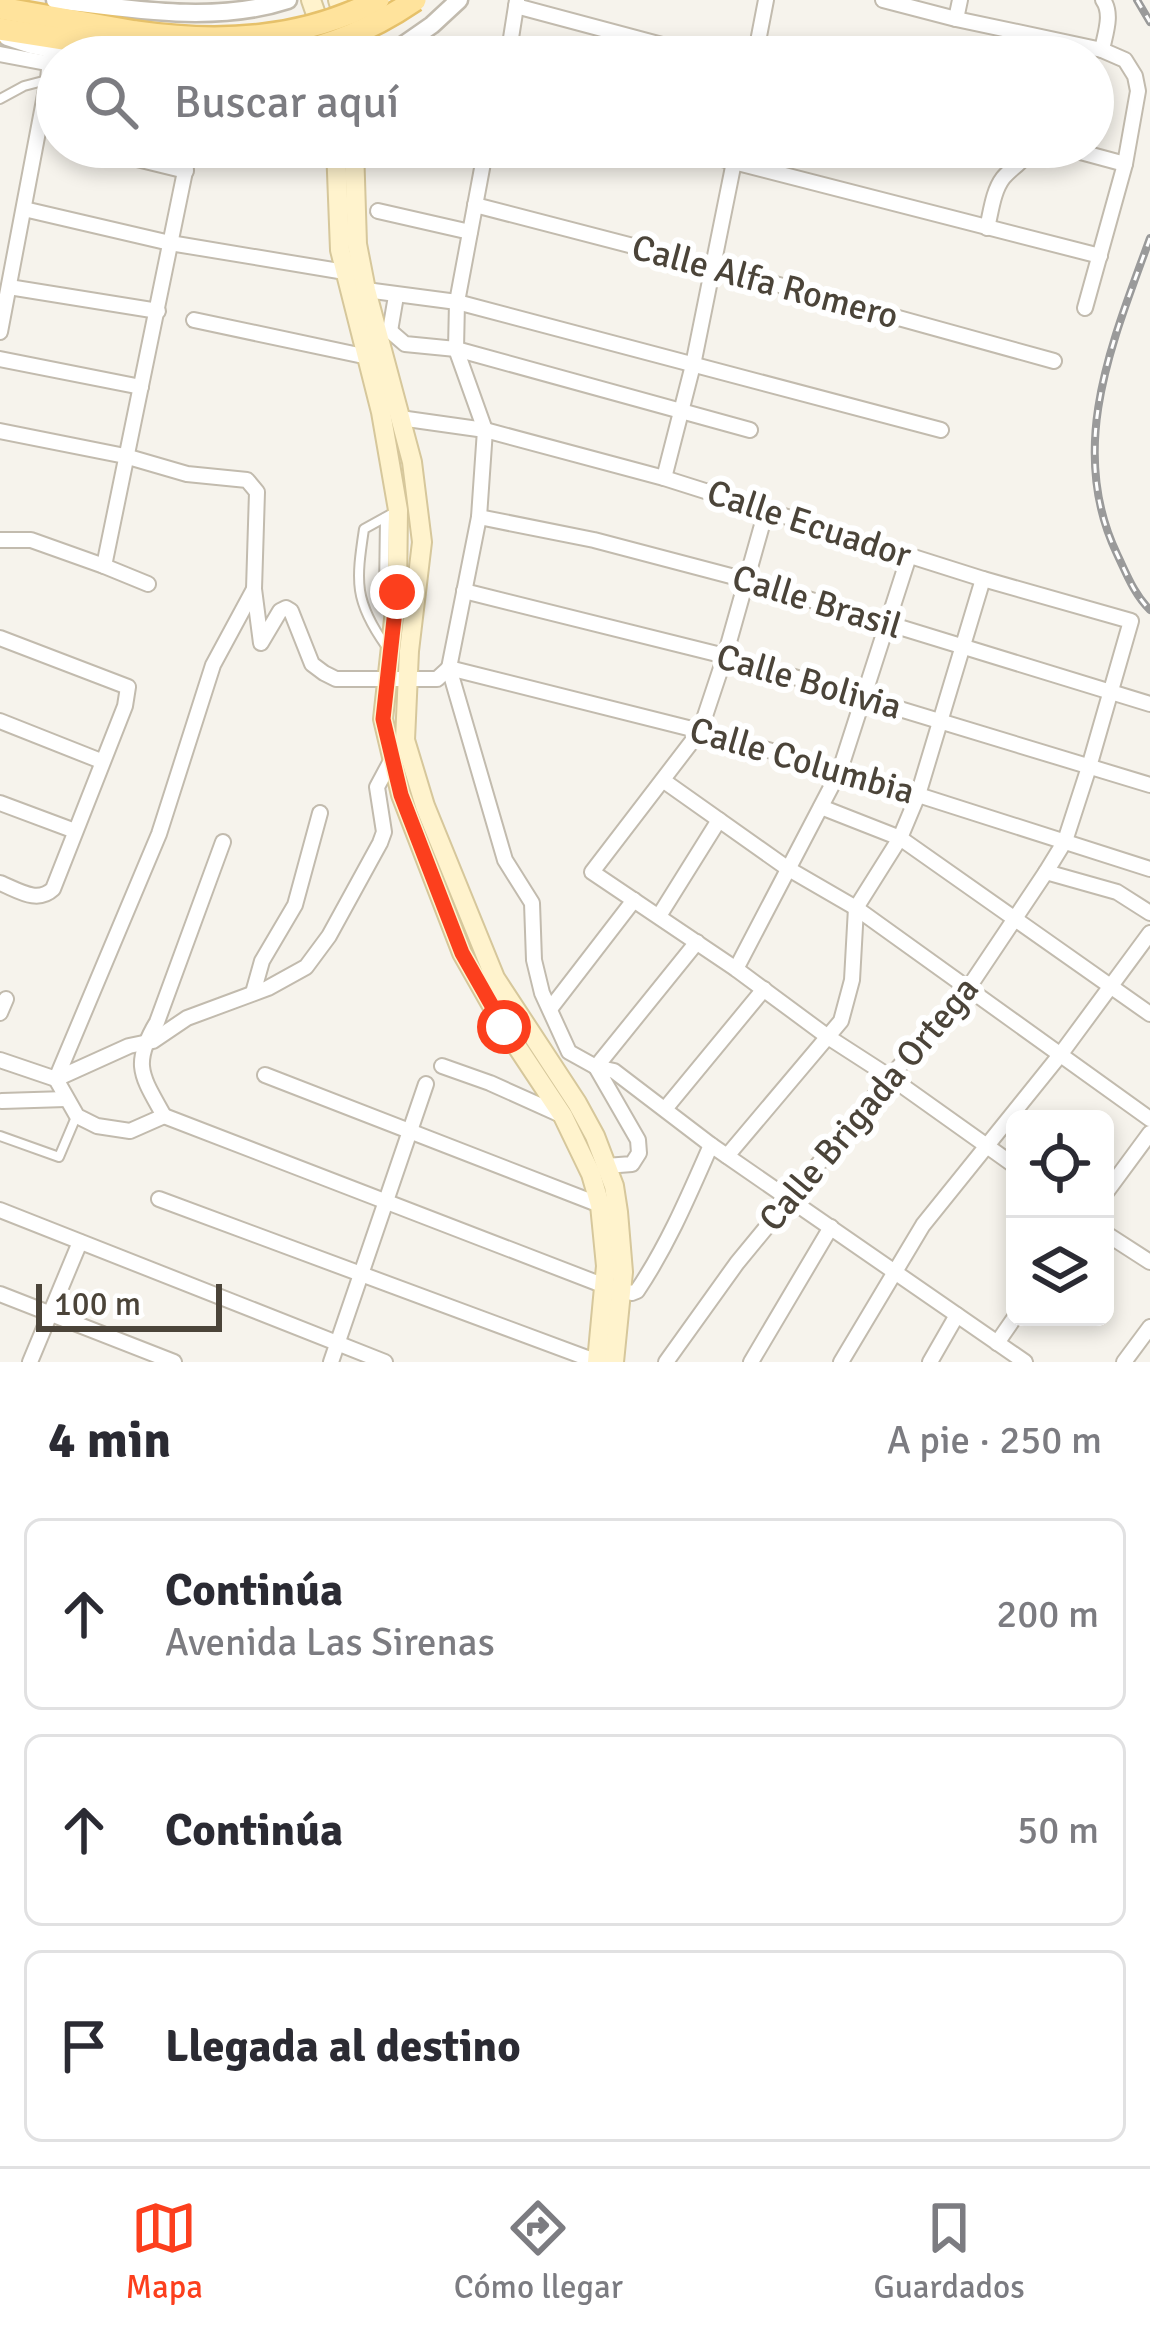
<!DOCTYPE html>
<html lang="es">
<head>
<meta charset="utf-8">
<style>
  body { margin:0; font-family:Signika,sans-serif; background:#f2f2f3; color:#2b2b33 }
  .controls { position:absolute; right:36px; bottom:36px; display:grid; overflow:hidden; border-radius:18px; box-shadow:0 6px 18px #0003 }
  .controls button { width:108px; height:108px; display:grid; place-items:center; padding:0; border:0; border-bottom:3px solid #e1e1e2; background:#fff; color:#2b2b33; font:60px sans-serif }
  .scale { position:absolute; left:36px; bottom:30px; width:186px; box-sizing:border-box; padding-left:12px; border:6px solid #4b4439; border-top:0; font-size:33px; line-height:42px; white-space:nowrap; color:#4b4439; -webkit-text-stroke:9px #fff; paint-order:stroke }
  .stop { position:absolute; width:36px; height:36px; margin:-27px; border:9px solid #fc3f1d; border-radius:50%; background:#fff }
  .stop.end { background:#fc3f1d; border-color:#fff; box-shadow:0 3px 12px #0008 }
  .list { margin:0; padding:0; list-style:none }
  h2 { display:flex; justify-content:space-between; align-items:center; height:156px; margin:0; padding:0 48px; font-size:51px }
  h2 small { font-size:39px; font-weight:400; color:#7c7c81 }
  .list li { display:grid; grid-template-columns:78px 1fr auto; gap:36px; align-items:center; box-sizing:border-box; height:192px; margin:0 24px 24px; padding:0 24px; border:3px solid #e1e1e2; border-radius:18px }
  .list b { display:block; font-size:45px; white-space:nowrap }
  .list p { margin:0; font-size:39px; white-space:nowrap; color:#7c7c81 }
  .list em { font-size:39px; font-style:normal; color:#7c7c81 }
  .icon { flex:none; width:66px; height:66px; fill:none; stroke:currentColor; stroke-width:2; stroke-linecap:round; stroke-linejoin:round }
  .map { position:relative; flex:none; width:1150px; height:1362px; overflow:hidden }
  .search { position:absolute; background:#fff; box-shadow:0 6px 18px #0003; left:36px; right:36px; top:36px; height:132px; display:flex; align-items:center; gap:30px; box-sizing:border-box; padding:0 42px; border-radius:66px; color:#7c7c81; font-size:45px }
  .sheet { height:804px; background:#fff }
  nav { display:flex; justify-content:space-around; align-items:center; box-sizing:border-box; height:168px; border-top:3px solid #e1e1e2; background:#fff; font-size:33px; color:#7c7c81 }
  nav a { display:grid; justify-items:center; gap:6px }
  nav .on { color:#fc3f1d }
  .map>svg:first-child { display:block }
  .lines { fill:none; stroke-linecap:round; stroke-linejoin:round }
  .service-casing { stroke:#c2bbae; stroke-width:12 }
  .minor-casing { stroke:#c2bbae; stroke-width:18 }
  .tertiary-casing { stroke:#c2bbae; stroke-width:21 }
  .secondary-casing { stroke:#d6c79b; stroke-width:22 }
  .primary-casing { stroke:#e6c16a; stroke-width:26 }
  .service { stroke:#fff; stroke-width:8 }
  .minor { stroke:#fff; stroke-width:14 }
  .tertiary { stroke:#fff; stroke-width:16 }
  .secondary { stroke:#fff3cd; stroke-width:18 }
  .primary { stroke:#ffe39c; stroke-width:21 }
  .rail-casing { stroke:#9a9a9a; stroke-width:8 }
  .rail { stroke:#fff; stroke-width:3; stroke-dasharray:9; stroke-linecap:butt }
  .primary-bridge-casing { stroke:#e6c16a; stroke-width:26; stroke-linecap:butt }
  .primary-bridge { stroke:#ffe39c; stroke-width:21 }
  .route { stroke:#fc3f1d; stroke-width:15 }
  .labels { text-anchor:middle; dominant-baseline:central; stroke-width:12; stroke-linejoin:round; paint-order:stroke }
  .street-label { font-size:36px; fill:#4b4439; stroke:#fff }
</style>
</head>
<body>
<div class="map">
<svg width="1150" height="1362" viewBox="0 0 1150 1362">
  <rect width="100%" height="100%" fill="#f6f3ec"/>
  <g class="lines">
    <g class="service-casing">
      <g id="service">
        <polyline points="0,99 24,86 47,80"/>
        <polyline points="384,592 385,518"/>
        <path d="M386,646C354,601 356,582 364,529L393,513"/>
        <polyline points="0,1136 59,1157 76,1117"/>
      </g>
    </g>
    <g class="minor-casing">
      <g id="minor">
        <polyline points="883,0 956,19 1102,50"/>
        <polyline points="516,6 707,57"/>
        <polyline points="956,19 960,0"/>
        <polyline points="0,54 57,65"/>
        <polyline points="508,57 517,0"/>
        <polyline points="755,57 766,0"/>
        <polyline points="88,147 186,171"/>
        <polyline points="377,147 485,153"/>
        <polyline points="486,147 457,302 456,349 485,430 479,517 449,668 505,860 532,903 534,960 542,993 569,1052 596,1067 614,1071 711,1145 1025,1362"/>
        <polyline points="675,147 1100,256"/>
        <polyline points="1062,147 1125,164"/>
        <polyline points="475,205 714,267 1054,361"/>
        <polyline points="24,209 170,243 345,272"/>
        <polyline points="378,211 470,232"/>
        <path d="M987,228C991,212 993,191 1003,178C1013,166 1024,163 1029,147"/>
        <polyline points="9,287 158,311"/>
        <polyline points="366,290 457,302 941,430"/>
        <path d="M1085,308L1125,164L1138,91L1135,76L1125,60L1102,50C1105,34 1113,14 1103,0"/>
        <polyline points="194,320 368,357"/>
        <polyline points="390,331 396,296"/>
        <polyline points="0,332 48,79 51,50"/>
        <polyline points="379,332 390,331 405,344 456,349 750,430"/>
        <polyline points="0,359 141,387"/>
        <polyline points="400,418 485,430 664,478 983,579 1131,621 1089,767 1065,841 1046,872 967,990 890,1077 737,1263 666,1362"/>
        <polyline points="0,431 125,456 187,474 247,480 257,492 254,589 261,643 280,611 286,608 291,611 312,664 324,673 336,679 437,679 449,668"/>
        <polyline points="664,478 693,365 737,147"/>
        <polyline points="766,511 725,656 700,731 592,872 736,969 828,1037 890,1077 1015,1166"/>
        <polyline points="479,517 594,540 746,580 1150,704"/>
        <polyline points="0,540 31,540 104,566"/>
        <polyline points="148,584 104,566 190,147"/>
        <polyline points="464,591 725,656 1150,785"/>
        <path d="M0,638L128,687L125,706L53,889C37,904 18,890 0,883"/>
        <polyline points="449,668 700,731 840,770 1150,869"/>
        <polyline points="0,721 101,761"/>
        <polyline points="664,781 787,868 856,908 1150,1119"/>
        <polyline points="0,803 75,831"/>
        <polyline points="821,807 900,838 1150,1014"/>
        <polyline points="1046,872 1117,892 1150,913"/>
        <polyline points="659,916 719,820"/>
        <polyline points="736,969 840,770 909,556"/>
        <polyline points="253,993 262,961 295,905 320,813"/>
        <polyline points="550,1009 634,900"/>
        <polyline points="0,1013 6,999"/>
        <polyline points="0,1060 56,1079"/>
        <polyline points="442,1066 490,1083 559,1114"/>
        <polyline points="265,1075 600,1205"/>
        <polyline points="56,1079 129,1046 153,1041 187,1018 268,988 306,967 329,936 380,843 384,832 377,787 392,759"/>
        <polyline points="2,1101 66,1099"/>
        <polyline points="665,1109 764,989"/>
        <path d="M164,1116L605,1286L632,1293L637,1291C668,1245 689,1195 711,1145"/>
        <polyline points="164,1116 130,1131 97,1126 77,1116 56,1079 159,834 213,665 254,589"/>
        <path d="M164,1116C142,1076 131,1065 157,1022L223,842"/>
        <polyline points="727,1156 841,1021 852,980 856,908 900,838 918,795 983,579"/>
        <polyline points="606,1166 632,1164 639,1153 638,1140 596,1067 697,942"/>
        <polyline points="1105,1194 1150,1133"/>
        <polyline points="159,1199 598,1362"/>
        <polyline points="0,1210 385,1362"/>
        <polyline points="1105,1233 1150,1262"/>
        <polyline points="0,1294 174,1362"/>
        <polyline points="997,1343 1015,1317"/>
        <polyline points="30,1362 80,1242"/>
        <polyline points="331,1362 426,1084"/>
        <polyline points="751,1362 831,1227"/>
        <polyline points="841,1362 923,1225 1060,1055 1150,933"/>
        <polyline points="930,1362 957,1315"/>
        <polyline points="1124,1362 1150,1327"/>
      </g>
    </g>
    <g class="tertiary-casing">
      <g id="tertiary">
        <path d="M55,0C130,9 215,24 288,0"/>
        <polyline points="7,37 31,45 88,57"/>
        <polyline points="386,57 432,25 459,0"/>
      </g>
    </g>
    <g class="secondary-casing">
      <g id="secondary">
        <polyline points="311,0 331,57"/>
        <polyline points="338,0 346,26 351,57"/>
        <polyline points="336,147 340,250 381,412 398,510 397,592 383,719 401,795 462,953 504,1027 563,1116 591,1174 600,1205 606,1266 597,1362"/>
        <polyline points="354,147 357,244 366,290 412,462 422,542 409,651 405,740 425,806 495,978 577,1103 595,1136 614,1186 618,1212 623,1272 614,1362"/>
      </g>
    </g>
    <g class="primary-casing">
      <g id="primary">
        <polyline points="0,8 136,32"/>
        <polyline points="0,29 177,57"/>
      </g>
    </g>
    <use href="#service" class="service"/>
    <use href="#minor" class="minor"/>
    <use href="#tertiary" class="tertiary"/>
    <use href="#secondary" class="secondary"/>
    <use href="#primary" class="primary"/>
    <g class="rail-casing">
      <g id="rail">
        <polyline points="1137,0 1150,22"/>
        <path d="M1150,238C1113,341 1066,447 1117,554C1127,575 1134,594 1150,610"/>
      </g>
    </g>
    <use href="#rail" class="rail"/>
    <g class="primary-bridge-casing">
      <g id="primary-bridge">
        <path d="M136,32C220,44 302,40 378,0"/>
        <path d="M268,57C320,51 371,30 415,0"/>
      </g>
    </g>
    <use href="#primary-bridge" class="primary-bridge"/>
  </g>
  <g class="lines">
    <polyline class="route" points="397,592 383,719 401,795 462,953 504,1027"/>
  </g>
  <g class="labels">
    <g class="street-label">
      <text transform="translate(765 282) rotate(15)">Calle Alfa Romero</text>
      <text transform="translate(809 524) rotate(18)">Calle Ecuador</text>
      <text transform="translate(817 602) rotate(17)">Calle Brasil</text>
      <text transform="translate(809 682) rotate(16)">Calle Bolivia</text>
      <text transform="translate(802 761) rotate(16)">Calle Columbia</text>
      <text transform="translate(869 1104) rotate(-50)">Calle Brigada Ortega</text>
    </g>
  </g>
</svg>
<div class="controls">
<button><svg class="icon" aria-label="locate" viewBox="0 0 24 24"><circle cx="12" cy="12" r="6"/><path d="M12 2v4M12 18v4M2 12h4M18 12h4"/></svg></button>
<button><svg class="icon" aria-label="layers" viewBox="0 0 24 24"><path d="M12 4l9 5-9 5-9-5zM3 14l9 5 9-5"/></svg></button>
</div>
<div class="scale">100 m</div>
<div class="stop" style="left:504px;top:1027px"></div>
<div class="stop end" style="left:397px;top:592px"></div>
<div class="search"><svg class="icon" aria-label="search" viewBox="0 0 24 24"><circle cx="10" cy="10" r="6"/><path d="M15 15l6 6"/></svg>Buscar aquí</div>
</div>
<section class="sheet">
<h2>4 min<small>A pie · 250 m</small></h2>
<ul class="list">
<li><svg class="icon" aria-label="ahead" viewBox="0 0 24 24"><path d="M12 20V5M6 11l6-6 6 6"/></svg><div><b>Continúa</b><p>Avenida Las Sirenas</p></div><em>200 m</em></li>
<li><svg class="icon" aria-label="ahead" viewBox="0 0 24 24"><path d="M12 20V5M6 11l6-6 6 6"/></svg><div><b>Continúa</b></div><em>50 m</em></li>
<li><svg class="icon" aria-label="arrive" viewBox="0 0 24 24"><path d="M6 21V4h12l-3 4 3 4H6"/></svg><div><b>Llegada al destino</b></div></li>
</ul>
</section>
<nav>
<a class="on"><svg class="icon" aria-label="map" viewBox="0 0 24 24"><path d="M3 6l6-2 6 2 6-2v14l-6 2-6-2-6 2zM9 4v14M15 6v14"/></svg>Mapa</a>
<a><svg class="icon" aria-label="directions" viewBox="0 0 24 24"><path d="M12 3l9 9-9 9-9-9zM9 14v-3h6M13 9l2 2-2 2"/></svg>Cómo llegar</a>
<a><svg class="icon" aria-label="saved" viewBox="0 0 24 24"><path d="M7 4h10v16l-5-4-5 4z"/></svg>Guardados</a>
</nav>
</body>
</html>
